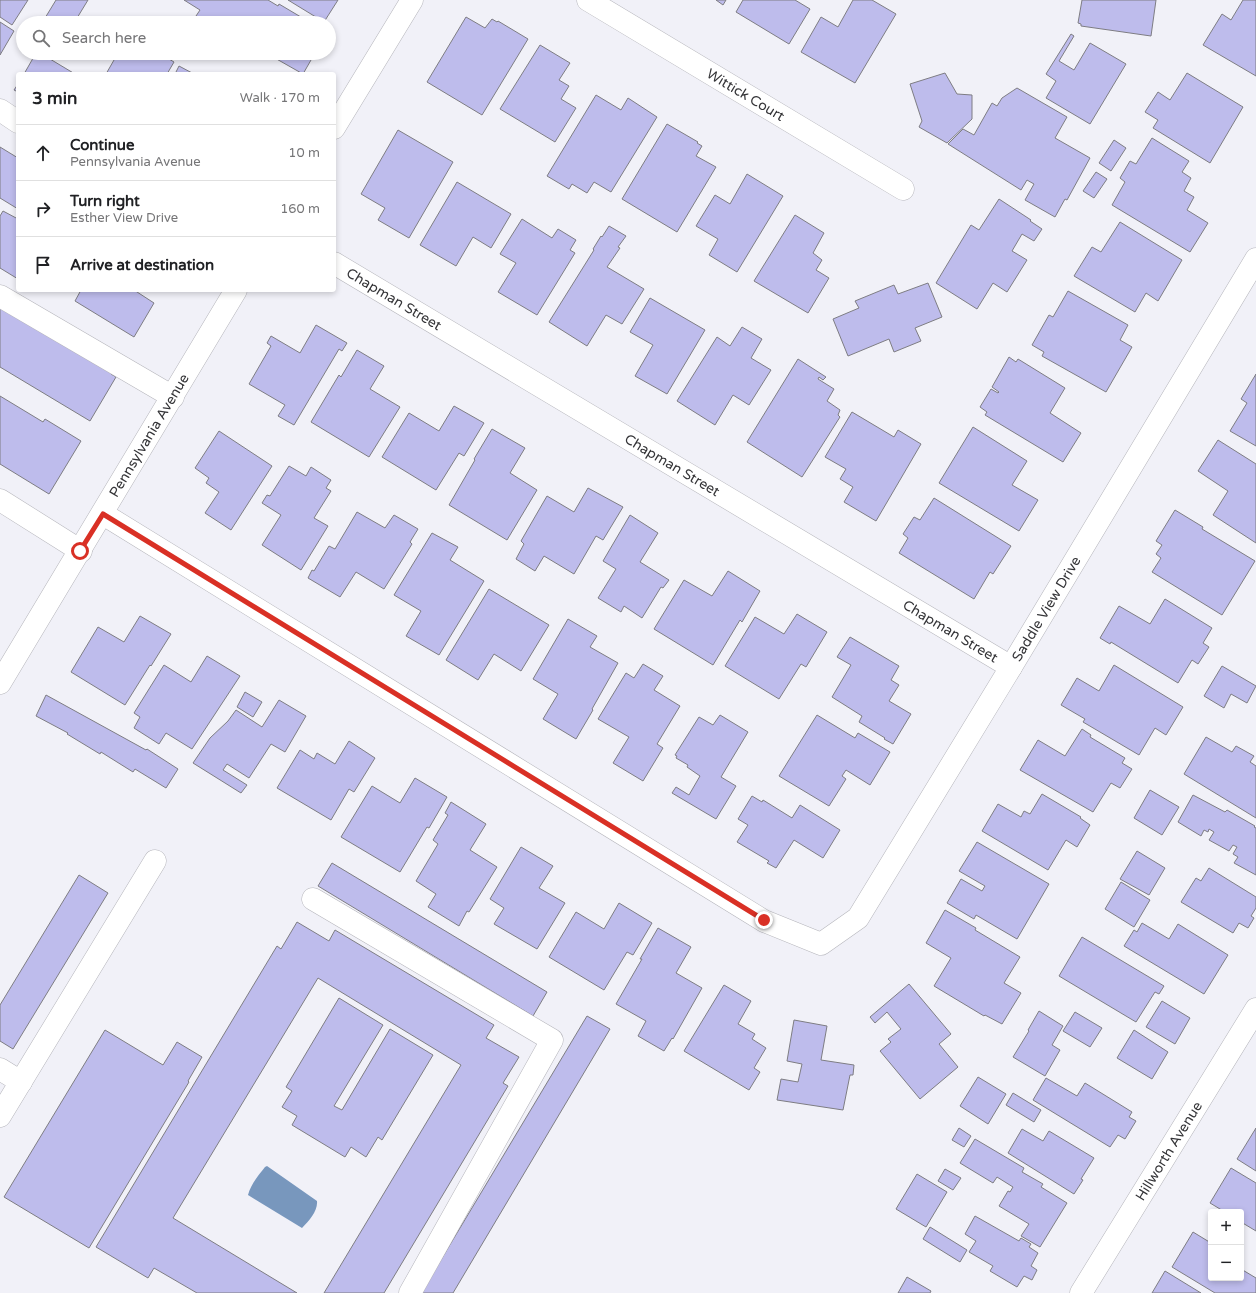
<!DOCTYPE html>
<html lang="en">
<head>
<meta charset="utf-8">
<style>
  body { margin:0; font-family:"Varela Round",sans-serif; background:#f6f6f6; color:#202124 }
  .controls { position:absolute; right:12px; bottom:12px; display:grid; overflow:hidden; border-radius:4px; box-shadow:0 2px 6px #0003 }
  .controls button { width:36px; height:36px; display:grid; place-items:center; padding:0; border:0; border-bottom:1px solid #e0e0e0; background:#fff; color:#202124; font:20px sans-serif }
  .stop { position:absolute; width:12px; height:12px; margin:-9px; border:3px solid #d93025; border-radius:50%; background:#fff }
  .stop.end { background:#d93025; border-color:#fff; box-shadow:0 1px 4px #0008 }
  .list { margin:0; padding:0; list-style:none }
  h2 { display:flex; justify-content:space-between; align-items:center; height:52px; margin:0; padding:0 16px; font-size:17px }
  h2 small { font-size:13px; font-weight:400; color:#757577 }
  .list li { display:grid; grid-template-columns:26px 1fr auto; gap:12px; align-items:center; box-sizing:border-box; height:56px; padding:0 16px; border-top:1px solid #e0e0e0 }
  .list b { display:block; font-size:15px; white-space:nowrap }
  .list p { margin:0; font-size:13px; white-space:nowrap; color:#757577 }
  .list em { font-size:13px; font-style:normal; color:#757577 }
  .icon { flex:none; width:22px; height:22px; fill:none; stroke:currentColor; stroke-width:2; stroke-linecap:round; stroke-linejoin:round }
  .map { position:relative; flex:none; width:1256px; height:1293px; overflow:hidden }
  .search { position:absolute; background:#fff; box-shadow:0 2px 6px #0003; left:16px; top:16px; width:320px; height:44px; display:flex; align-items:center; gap:10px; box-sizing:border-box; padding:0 14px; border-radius:22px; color:#757577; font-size:15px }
  .panel { position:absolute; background:#fff; box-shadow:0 2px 6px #0003; left:16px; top:72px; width:320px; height:220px; border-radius:4px }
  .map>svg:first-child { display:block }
  .water { fill:#7897bd }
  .building { fill:#bebcec; stroke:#7e7d83 }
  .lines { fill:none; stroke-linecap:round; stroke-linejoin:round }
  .minor-casing { stroke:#b5b5bb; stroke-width:23 }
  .minor { stroke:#fff; stroke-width:22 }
  .route { stroke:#d93025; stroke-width:5 }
  .labels { text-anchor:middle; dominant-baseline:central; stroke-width:3; stroke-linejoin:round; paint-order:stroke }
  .street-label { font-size:14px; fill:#353538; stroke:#f1f1f8 }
</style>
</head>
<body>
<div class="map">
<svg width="1256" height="1293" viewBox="0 0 1256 1293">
  <rect width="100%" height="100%" fill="#f1f1f8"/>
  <path class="water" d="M267,1166L317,1201C318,1211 309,1221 302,1228L248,1195C251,1184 258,1176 265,1167Z"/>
  <g class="building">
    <polygon points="0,0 28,0 12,25 0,17"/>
    <polygon points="56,0 88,0 74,23 42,23"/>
    <polygon points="184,0 268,0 278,6 279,4 311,23 209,23 196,16 200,10"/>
    <polygon points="288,0 338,0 324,22"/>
    <polygon points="716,0 726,0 723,5"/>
    <polygon points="743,0 795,0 810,9 789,44 736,12"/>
    <polygon points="853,0 872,0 896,14 855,83 801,52 821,17 838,27"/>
    <polygon points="1082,0 1156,0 1151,36 1081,26 1081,24 1078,23"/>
    <polygon points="1243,0 1256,0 1256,76 1203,45 1222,14 1231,20"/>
    <polygon points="466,17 485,28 492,19 497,22 498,21 528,39 482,115 427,82"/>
    <polygon points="0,22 14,31 0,55"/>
    <polygon points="1071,34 1074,36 1059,61 1074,70 1090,43 1126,64 1090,124 1046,98 1056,81 1046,74"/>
    <polygon points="540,45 570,63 559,80 569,86 561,99 576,108 555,142 500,109"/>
    <polygon points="36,53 40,53 75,74 24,74"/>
    <polygon points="118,53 159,53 174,62 167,74 106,74"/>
    <polygon points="266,53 315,53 303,74"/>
    <polygon points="179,66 194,74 175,74"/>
    <polygon points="945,73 957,94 972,95 972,119 947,143 919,127 922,121 910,84"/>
    <polygon points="1187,73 1243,107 1210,163 1153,128 1158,120 1145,112 1158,92 1170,100"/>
    <polygon points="18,84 18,92 14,90"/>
    <polygon points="1017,88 1067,117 1055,138 1090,158 1067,200 1065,199 1055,217 1025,200 1034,184 1027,180 1021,190 948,144 963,129 974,135 992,103 997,106 1002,98"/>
    <polygon points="596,95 621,110 628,98 657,117 611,192 594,182 587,193 572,184 569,189 547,176"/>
    <polygon points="667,124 698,142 697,143 702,146 696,156 716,167 677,232 622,199"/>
    <polygon points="398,130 453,162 409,238 378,220 385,208 361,194"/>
    <polygon points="1152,138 1189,161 1182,172 1191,178 1184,191 1194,197 1187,210 1208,223 1190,252 1112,205 1125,182 1120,178 1130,161 1136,164"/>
    <polygon points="1114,140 1126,148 1111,171 1099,163"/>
    <polygon points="0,147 18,158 18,209 0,198"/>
    <polygon points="1096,172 1107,179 1094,198 1083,191"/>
    <polygon points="747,174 783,196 737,272 709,255 718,239 696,226 715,195 730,204"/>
    <polygon points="457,182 511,214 491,248 473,237 456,266 420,245"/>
    <polygon points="999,199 1031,220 1030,221 1042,229 1034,241 1022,234 1012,251 1027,260 1007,292 993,283 977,309 936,283 971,225 979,230"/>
    <polygon points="3,211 18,219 18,279 0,268 0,216"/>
    <polygon points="795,215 824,233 813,253 822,260 816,270 829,278 808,313 754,281"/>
    <polygon points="522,219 552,238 558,229 576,240 570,250 575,253 537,315 498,292 516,263 500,254"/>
    <polygon points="1120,222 1182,260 1158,301 1146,293 1135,312 1074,276 1092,247 1101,252"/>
    <polygon points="609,226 626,236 618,247 620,248 607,267 644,289 622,324 606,315 587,346 549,322 594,250 593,249 601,236 602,237"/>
    <polygon points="928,283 942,317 915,328 921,341 894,352 889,339 848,356 833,319 859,308 855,301 894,285 898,294"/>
    <polygon points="81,290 134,290 154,303 134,337 75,301"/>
    <polygon points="1068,291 1128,325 1120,340 1132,347 1106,392 1042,356 1044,352 1032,345 1049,315 1053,317"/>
    <polygon points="650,298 705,330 667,394 635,376 653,345 630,332"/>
    <polygon points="0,304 113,372 111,374 116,377 90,421 0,367"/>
    <polygon points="316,325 347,343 342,351 339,349 294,425 278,416 285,405 249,384 271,346 267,343 271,336 300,353"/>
    <polygon points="742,327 762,339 751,358 771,370 749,405 733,395 715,425 677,401 717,337 730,346"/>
    <polygon points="357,350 384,366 370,389 400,407 369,457 311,422 339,375 341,377"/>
    <polygon points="1009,357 1016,362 1018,359 1065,388 1050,413 1081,433 1063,462 985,415 987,412 980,407 991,389 998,393 999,392 992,387"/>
    <polygon points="798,359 826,377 823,380 819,377 818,379 834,389 827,401 840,410 838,415 840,417 802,477 747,442"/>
    <polygon points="1256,374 1256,446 1230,431 1247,403 1241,399"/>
    <polygon points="0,396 43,422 45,419 81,441 49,494 0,464"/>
    <polygon points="454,406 484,423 464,456 459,453 436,490 382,457 409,413 439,431"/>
    <polygon points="852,412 894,437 898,430 921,444 876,521 844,502 853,487 840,479 846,469 825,457"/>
    <polygon points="973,427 1027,461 1012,485 1038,500 1019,531 939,483"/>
    <polygon points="492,429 525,448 510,473 537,490 507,540 449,505 475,460 474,459"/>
    <polygon points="219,431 272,466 231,530 205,513 219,492 206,483 209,478 195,468"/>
    <polygon points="1218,440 1256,464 1256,543 1213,515 1228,491 1198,471"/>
    <polygon points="289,466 306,476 311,467 331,480 326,488 331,491 314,518 328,526 301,570 262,545 281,515 262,503 267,495 270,496"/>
    <polygon points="588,488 623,507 603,540 596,536 574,574 544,556 535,571 516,559 524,544 521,541 547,496 574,512"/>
    <polygon points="934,498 1011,546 993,574 990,572 974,599 899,553 908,538 903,534 914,517 920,520"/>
    <polygon points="1175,510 1203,527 1202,529 1255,561 1222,615 1152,572 1161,558 1156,554 1162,545 1156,541"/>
    <polygon points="357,512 385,528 394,515 418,529 410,542 412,544 384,589 356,572 340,597 308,578 312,570 314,571 329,546 335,549"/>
    <polygon points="630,515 658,533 640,562 669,580 663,588 661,587 642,618 624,606 621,612 598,598 616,569 603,561"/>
    <polygon points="432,533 458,547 450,560 484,581 439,655 406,636 421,611 394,595"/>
    <polygon points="728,571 760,591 742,622 740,620 713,665 654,629 684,580 712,596"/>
    <polygon points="489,589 549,625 521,671 494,654 478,680 446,660"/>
    <polygon points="1165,599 1212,628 1203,643 1209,647 1198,664 1192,660 1178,683 1111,642 1110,644 1100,638 1119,606 1150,624"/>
    <polygon points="797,614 827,632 806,667 801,664 779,699 725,666 755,617 784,634"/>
    <polygon points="140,616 171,634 151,666 150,665 125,705 71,672 98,627 124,642"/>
    <polygon points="568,619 597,636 590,647 618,663 592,709 593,710 576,739 543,719 558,694 533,679"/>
    <polygon points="850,637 899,666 891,680 899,685 889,701 911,714 893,744 884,739 885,738 859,722 862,716 832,697 851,665 837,657"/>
    <polygon points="207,656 240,676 192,749 166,733 159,744 134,728 140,717 134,713 164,665 191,682"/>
    <polygon points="643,664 663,676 654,690 680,706 657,744 663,748 643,781 613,763 629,737 598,719 626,673 634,678"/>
    <polygon points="1114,665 1183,707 1166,735 1155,728 1139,755 1083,722 1085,719 1061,705 1077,678 1099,691"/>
    <polygon points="1222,666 1256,686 1247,703 1231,694 1224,708 1204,696"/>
    <polygon points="245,692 262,702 253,717 237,707"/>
    <polygon points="46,695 146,750 147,749 178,769 166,788 135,769 133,772 101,752 100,754 67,734 68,733 36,716"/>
    <polygon points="279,700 306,716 285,752 271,744 249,778 227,764 223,770 247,785 241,793 193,763 210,738 228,721 236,710 262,727"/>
    <polygon points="720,715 748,732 721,777 736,786 716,819 672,793 676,787 689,795 700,776 687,767 688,765 676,758 677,756 675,755 699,717 713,725"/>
    <polygon points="817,715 855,738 858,733 890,752 870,785 846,770 842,776 846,779 829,806 779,776"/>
    <polygon points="1082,729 1091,735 1090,737 1125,758 1122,763 1132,769 1120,788 1111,783 1093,812 1020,770 1038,740 1065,756"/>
    <polygon points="1206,737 1232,752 1236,746 1254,756 1250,762 1256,766 1256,818 1184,774"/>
    <polygon points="349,741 375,758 354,792 349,789 331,820 277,788 300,750 314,759 317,753 335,764"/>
    <polygon points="415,778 447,797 429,828 427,827 400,872 341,837 372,786 400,803"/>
    <polygon points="1150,790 1179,807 1162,835 1134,818"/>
    <polygon points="1042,794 1081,817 1080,818 1090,825 1077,847 1066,840 1048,870 982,831 998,804 1021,817 1024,811 1030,814"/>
    <polygon points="1193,795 1225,812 1227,810 1255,826 1254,827 1256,828 1256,875 1234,863 1238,857 1233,854 1237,847 1233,845 1229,851 1209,840 1214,832 1209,829 1208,832 1204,830 1201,836 1178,822"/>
    <polygon points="752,796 762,802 763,800 792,818 800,805 840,830 823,858 794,840 776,868 767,863 769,861 737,842 748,825 738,819"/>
    <polygon points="451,802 486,824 470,850 497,867 469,912 467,911 459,926 428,907 436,894 416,881 438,844 433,840 448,815 445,813"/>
    <polygon points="977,842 1049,884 1017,939 976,915 974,919 947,903 961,879 982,891 985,886 959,871"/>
    <polygon points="521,847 553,866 539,888 565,903 537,949 494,924 504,908 490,899"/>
    <polygon points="1137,851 1165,868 1149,895 1120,879"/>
    <polygon points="332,863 547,992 533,1016 318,886"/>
    <polygon points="1209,868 1256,897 1256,908 1251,916 1254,918 1248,928 1239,923 1233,933 1181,902 1196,878 1201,881"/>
    <polygon points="79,875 108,893 13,1049 0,1041 0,1005"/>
    <polygon points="1121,882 1150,900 1134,927 1105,909"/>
    <polygon points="619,903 652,923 633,955 627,952 604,990 549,957 576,912 604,929"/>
    <polygon points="945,910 976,928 975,930 1020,957 1004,983 1021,993 1002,1024 985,1015 984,1016 934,986 951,958 926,943"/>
    <polygon points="297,922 329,941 335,930 494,1025 486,1038 519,1057 503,1083 508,1086 384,1293 324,1293 461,1065 318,978 173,1218 297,1293 197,1293 154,1268 148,1278 96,1247 277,946 281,949"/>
    <polygon points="1142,923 1169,939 1178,924 1228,955 1204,994 1124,946 1134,930 1137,932"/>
    <polygon points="658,928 691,947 676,973 702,988 673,1039 672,1038 664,1051 638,1036 646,1021 616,1004 642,959 640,959"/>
    <polygon points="1082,937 1164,986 1159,994 1155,992 1136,1022 1059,976"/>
    <polygon points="909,984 951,1034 939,1044 958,1067 920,1099 880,1051 891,1042 888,1039 901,1029 887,1012 875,1023 870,1017"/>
    <polygon points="724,985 751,1001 738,1024 755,1034 752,1039 766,1048 754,1068 760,1072 749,1090 684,1051"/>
    <polygon points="339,998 383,1025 334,1106 342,1110 390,1029 433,1055 382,1140 378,1137 366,1157 351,1147 345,1157 292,1125 297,1116 282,1107 292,1091 286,1087"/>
    <polygon points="1162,1001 1190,1018 1175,1044 1146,1027"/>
    <polygon points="1039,1011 1063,1026 1052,1045 1060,1050 1045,1076 1013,1057 1029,1031 1028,1030"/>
    <polygon points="1075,1012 1102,1028 1090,1047 1063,1031"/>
    <polygon points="587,1016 610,1029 453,1293 421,1293"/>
    <polygon points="794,1020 827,1026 821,1060 854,1065 853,1075 850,1075 843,1110 777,1100 781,1079 798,1082 802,1064 787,1061"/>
    <polygon points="105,1030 163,1065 177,1042 202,1057 188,1081 189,1082 89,1248 4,1197"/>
    <polygon points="1134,1030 1168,1052 1152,1079 1117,1058"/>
    <polygon points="978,1077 1006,1094 988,1124 960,1106"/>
    <polygon points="1046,1078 1077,1096 1085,1083 1132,1112 1129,1117 1136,1121 1125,1139 1118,1135 1110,1147 1033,1100"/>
    <polygon points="1013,1093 1041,1110 1034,1122 1006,1105"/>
    <polygon points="959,1128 971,1136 964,1147 952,1140"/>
    <polygon points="1256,1128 1256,1171 1237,1159"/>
    <polygon points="1022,1129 1043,1141 1049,1131 1094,1158 1081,1179 1083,1180 1074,1194 1008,1153"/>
    <polygon points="975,1139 1024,1168 1022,1172 1043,1184 1041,1187 1067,1203 1040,1247 1021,1236 1029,1224 999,1206 1008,1191 1010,1192 1013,1187 997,1177 993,1183 960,1163"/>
    <polygon points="1231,1168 1256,1183 1256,1231 1241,1222 1241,1212 1225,1212 1210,1203"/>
    <polygon points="945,1169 961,1178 953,1190 938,1181"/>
    <polygon points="917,1174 947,1192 926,1227 896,1209"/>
    <polygon points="975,1216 1019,1241 1021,1238 1031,1244 1029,1247 1038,1253 1031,1266 1037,1270 1032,1280 1024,1276 1017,1287 990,1271 993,1266 969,1252 976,1241 965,1234"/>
    <polygon points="930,1227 967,1250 960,1262 923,1239"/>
    <polygon points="1193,1232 1211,1243 1211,1278 1241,1278 1241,1269 1256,1278 1256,1293 1215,1293 1172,1267"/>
    <polygon points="1165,1271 1201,1293 1152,1293"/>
    <polygon points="907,1277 931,1291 930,1293 898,1293"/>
  </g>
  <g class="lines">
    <g class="minor-casing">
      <g id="minor">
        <path id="s1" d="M588,0L903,189"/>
        <polyline points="0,110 18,122"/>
        <polyline points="334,128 412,0"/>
        <path id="s2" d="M334,263L1011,667"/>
        <polyline points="0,296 173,397"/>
        <polyline points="0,500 81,551"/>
        <path id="s3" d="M103,514L764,921L821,944L858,918L1011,667L1256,259"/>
        <path id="s4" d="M0,683L236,290"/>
        <polyline points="313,899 552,1040 410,1293"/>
        <polyline points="0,1069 21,1082"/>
        <polyline points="0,1116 155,861"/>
        <path id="s5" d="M1081,1293L1256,1009"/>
      </g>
    </g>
    <use href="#minor" class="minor"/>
  </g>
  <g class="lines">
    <polyline class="route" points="80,551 103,514 764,920"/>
  </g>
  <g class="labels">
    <g class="street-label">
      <text stroke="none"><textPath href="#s1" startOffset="184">Wittick Court</textPath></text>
      <text stroke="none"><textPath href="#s2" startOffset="70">Chapman Street</textPath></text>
      <text stroke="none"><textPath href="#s4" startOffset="289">Pennsylvania Avenue</textPath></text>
      <text stroke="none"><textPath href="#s2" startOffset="394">Chapman Street</textPath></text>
      <text stroke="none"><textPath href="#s3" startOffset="1245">Saddle View Drive</textPath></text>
      <text stroke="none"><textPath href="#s2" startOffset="718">Chapman Street</textPath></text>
      <text stroke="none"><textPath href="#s5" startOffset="167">Hillworth Avenue</textPath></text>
    </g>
  </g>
</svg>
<div class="controls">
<button>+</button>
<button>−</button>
</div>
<div class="stop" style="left:80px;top:551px"></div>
<div class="stop end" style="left:764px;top:920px"></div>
<div class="search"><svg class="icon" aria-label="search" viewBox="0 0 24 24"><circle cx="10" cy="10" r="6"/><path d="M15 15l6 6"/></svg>Search here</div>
<section class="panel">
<h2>3 min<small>Walk · 170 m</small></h2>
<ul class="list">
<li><svg class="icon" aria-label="ahead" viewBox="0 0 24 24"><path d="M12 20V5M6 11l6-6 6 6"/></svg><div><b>Continue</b><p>Pennsylvania Avenue</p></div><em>10 m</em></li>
<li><svg class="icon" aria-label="right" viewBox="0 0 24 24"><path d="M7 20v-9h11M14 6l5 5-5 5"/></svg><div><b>Turn right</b><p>Esther View Drive</p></div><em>160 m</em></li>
<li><svg class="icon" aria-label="arrive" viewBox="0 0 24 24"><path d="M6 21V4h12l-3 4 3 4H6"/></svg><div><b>Arrive at destination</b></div></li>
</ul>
</section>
</div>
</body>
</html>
